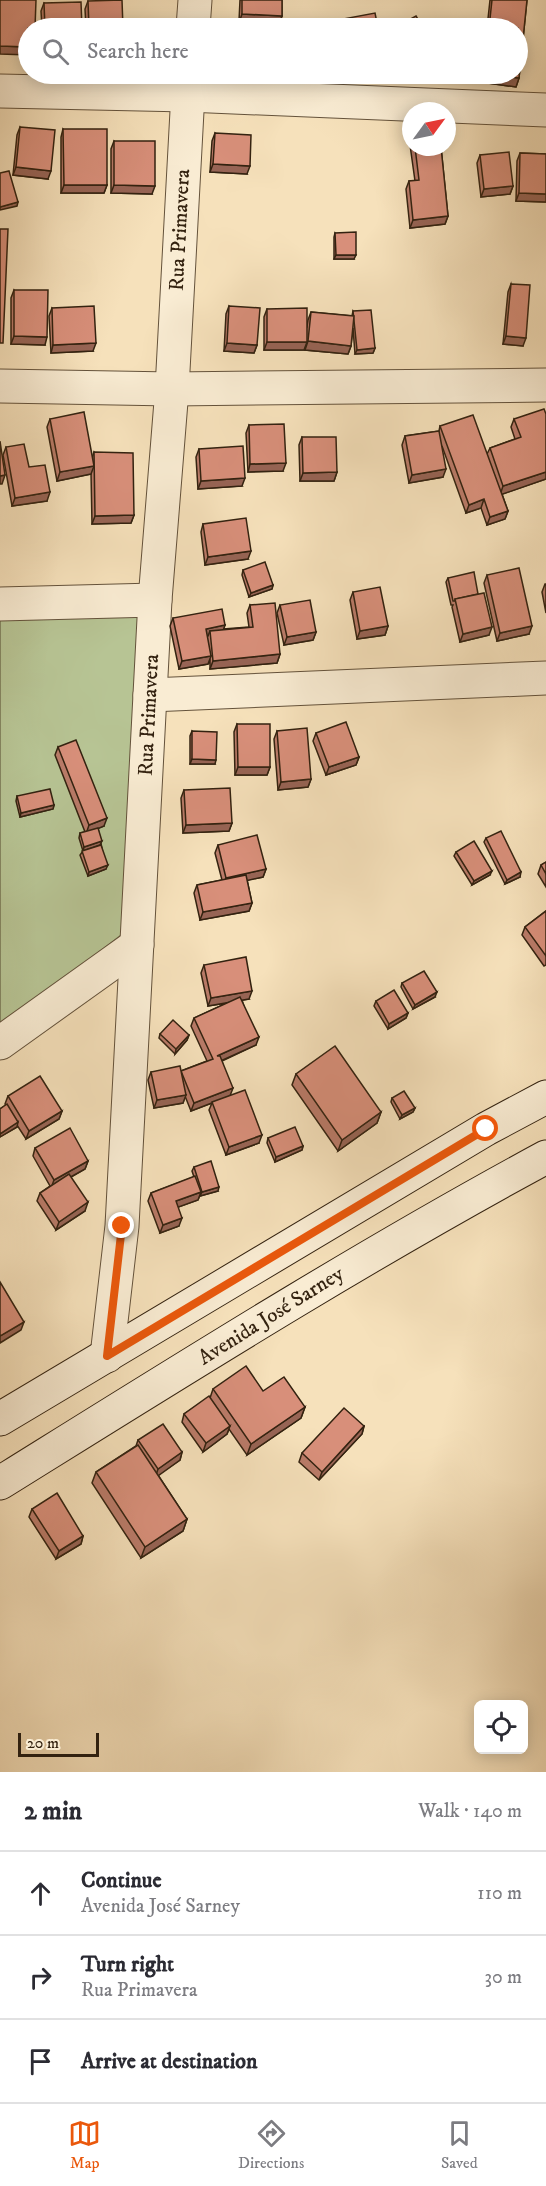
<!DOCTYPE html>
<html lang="en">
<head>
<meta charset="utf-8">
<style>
  body { margin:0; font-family:"IM FELL DW Pica",serif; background:#f7f7f7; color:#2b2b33 }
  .controls { position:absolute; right:18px; bottom:18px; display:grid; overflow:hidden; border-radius:9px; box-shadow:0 3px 15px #0003 }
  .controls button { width:54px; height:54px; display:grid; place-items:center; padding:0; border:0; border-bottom:2px solid #e1e1e2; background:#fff; color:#2b2b33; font:30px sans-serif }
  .compass { position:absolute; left:402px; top:102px; width:54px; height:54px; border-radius:50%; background:#fff; box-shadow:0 3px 15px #0003; rotate:57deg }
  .scale { position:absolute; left:18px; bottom:15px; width:81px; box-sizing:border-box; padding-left:6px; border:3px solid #332210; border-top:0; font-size:16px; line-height:21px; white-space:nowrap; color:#332210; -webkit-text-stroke:4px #f9ecd3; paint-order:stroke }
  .stop { position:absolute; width:18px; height:18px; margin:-14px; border:4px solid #ea580c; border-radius:50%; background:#fff }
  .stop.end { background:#ea580c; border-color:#fff; box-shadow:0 2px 6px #0008 }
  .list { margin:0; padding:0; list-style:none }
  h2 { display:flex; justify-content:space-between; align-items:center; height:78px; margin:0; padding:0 24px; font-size:26px }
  h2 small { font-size:20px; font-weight:400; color:#7c7c81 }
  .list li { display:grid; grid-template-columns:39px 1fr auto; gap:18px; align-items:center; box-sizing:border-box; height:84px; padding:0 24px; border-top:2px solid #e1e1e2 }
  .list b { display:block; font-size:22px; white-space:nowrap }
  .list p { margin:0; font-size:20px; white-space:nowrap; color:#7c7c81 }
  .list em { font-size:20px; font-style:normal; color:#7c7c81 }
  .icon { flex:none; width:33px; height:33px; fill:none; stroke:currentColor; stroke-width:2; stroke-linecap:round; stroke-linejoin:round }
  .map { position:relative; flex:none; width:546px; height:1772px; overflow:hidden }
  .search { position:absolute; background:#fff; box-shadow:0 3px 15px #0003; left:18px; right:18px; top:18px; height:66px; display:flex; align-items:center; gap:15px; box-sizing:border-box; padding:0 21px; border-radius:33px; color:#7c7c81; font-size:22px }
  .sheet { height:330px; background:#fff }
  nav { display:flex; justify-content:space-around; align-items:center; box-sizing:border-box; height:84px; border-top:2px solid #e1e1e2; background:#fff; font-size:16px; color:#7c7c81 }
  nav a { display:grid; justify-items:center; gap:3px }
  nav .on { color:#ea580c }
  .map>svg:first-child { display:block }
  .green { fill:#b7c494; stroke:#757352; stroke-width:1.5 }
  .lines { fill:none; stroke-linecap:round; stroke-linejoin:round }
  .street-casing { stroke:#64523b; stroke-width:35 }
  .secondary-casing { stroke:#332210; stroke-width:35 }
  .street { stroke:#f9ecd3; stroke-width:33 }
  .secondary { stroke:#f9ecd3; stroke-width:33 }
  .wall { fill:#ba7b69; stroke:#332210; stroke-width:1.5 }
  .shaded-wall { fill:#976455; stroke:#332210; stroke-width:1.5 }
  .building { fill:#d88f7a; stroke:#332210; stroke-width:1.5 }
  .route { stroke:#ea580c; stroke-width:8 }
  .labels { text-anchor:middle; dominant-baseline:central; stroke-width:6; stroke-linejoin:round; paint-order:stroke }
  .street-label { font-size:21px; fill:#332210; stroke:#f9ecd3 }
</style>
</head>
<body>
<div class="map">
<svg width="546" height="1772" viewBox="0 0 546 1772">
  <rect width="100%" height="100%" fill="#f6e1bb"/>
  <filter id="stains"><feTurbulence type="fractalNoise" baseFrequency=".00333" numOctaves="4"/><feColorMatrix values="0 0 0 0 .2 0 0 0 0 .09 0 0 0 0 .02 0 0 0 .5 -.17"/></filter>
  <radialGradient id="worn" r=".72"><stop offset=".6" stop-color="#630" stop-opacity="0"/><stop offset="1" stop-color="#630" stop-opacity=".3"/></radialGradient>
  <polygon class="green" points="155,600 138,922 0,1029 0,604"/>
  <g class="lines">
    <g class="street-casing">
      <g id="street">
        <polyline points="193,28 195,0"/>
        <polyline points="0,91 187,95 546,110"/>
        <polyline points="0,386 172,389 546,385"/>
        <polyline points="0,604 155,600"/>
        <polyline points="150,695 546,678"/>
        <polyline points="0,1043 137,945"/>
        <polyline points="107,1356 122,1226 155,600 172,389 189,74"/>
      </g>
    </g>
    <g class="secondary-casing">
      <g id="secondary">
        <polyline points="0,1419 486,1129 546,1097"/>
        <path d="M0,1483C180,1371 359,1258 546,1157"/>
      </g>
    </g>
    <use href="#street" class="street"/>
    <use href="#secondary" class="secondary"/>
  </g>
  <g class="wall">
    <polygon points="240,0 282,0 282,16 279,24 257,23 257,28 235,28 237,21 239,21"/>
    <polygon points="490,0 527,0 519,78 516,87 481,82 482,74 518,74 518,28 487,28"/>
    <polygon points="88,1 123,28 86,28 85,9"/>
    <polygon points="44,3 82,28 42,28 41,11"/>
    <polygon points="343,19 378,28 340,28"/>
    <polygon points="20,127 48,179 13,175 17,135"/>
    <polygon points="63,129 107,185 104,193 61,193 61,137"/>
    <polygon points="215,133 247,174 210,172 212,141"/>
    <polygon points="114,141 152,194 111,193 111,149"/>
    <polygon points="411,143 411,147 441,147 448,216 445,224 410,228 406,189 409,181 415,181 410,145"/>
    <polygon points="520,153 546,154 546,202 516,201 517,161"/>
    <polygon points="480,155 513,186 510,194 481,197 477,163"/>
    <polygon points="335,233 354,259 334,259 334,237"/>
    <polygon points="511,284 523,346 503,344 508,292"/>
    <polygon points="14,290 45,345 11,344 11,298"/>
    <polygon points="229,306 257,345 254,353 224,351 226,314"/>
    <polygon points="52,308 93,351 51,353 49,316"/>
    <polygon points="267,309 307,327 308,320 311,312 352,316 353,311 375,348 373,353 355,354 353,328 351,346 348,354 305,350 305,347 304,350 264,350 264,317"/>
    <polygon points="50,419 92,458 94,452 134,515 131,523 92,524 91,473 91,474 57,481 47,427"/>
    <polygon points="514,419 546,479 502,494 508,511 505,519 487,525 481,508 466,513 442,446 443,477 409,483 402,445 405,436 439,431 440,426 487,454 490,448 515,439 511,427"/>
    <polygon points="249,425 283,471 248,472 246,433"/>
    <polygon points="302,437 337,472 334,481 300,481 299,445"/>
    <polygon points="6,447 29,467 47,501 12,506 3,455"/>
    <polygon points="199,449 242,486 198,489 196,457"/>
    <polygon points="203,524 248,559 205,565 201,532"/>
    <polygon points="243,570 273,585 272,589 249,597 242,575"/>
    <polygon points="487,575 529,634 497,641 484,583"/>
    <polygon points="448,578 478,594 489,635 460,642 452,607 453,605 451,605 446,582"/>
    <polygon points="545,584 546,584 546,613 542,592"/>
    <polygon points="353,592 388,626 385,635 357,639 350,600"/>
    <polygon points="250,605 280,654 277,663 210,669 210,661 208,664 179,669 170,626 173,618 225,625 223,629 249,627 247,613"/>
    <polygon points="280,605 316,632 313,640 284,645 277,613"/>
    <polygon points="237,724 270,767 267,775 235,775 234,732"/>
    <polygon points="192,731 215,764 190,764 190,736"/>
    <polygon points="277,731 311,779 308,787 278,790 274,739"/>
    <polygon points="316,733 359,757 356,765 326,775 313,741"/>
    <polygon points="58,747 104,826 98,828 106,869 88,876 80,855 83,851 79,838 80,833 85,832 55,755"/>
    <polygon points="184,790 232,823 229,831 183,833 181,798"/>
    <polygon points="17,796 54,805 53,809 20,817 16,801"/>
    <polygon points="486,838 520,877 505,884 484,842"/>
    <polygon points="218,845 266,869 263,877 247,880 252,903 249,911 200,920 194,893 197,885 222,880 215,853"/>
    <polygon points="456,852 490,875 472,885 454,856"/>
    <polygon points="546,862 546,887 538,874 541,865"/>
    <polygon points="546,911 546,965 544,966 522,935 525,927"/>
    <polygon points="204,965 249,999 242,1000 256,1045 222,1061 230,1095 259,1143 226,1155 209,1110 212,1103 191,1111 185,1096 183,1103 154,1108 148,1080 151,1072 181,1071 207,1061 191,1026 194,1018 227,1003 208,1006 201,973"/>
    <polygon points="402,983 435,997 413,1009 401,987"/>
    <polygon points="376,1001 408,1013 406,1018 388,1029 374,1006"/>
    <polygon points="160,1034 189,1035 187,1040 175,1054 159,1038"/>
    <polygon points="296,1074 381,1112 377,1123 338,1151 292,1085"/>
    <polygon points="8,1096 62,1111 59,1119 26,1139 17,1125 17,1127 0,1137 0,1109 6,1105 5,1104"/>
    <polygon points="392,1098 415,1108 413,1112 400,1119 391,1102"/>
    <polygon points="268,1138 303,1146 302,1150 275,1162 267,1143"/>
    <polygon points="35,1148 88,1161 85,1169 71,1177 85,1211 56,1230 37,1201 40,1193 50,1186 33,1156"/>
    <polygon points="194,1167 218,1191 200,1196 200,1195 198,1200 178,1207 179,1226 160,1233 148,1201 151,1193 194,1177 192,1171"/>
    <polygon points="213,1389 263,1391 305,1407 301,1418 247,1455 229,1429 227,1434 203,1452 182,1422 184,1414 210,1398"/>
    <polygon points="364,1426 362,1434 319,1480 299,1462 302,1453"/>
    <polygon points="138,1440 182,1452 180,1460 158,1475 187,1519 183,1531 141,1558 92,1483 96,1472 136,1446"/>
    <polygon points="32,1509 83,1536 81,1544 56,1559 29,1517"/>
  </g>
  <g class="shaded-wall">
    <polygon points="242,14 282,16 279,24 239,23"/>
    <polygon points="0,46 28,47 28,55 0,54"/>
    <polygon points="351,74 368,74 349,77"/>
    <polygon points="411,74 424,74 404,79 406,75"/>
    <polygon points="484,74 519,78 516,87 481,82"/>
    <polygon points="213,164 250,166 247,174 210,172"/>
    <polygon points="16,167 51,171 48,179 13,175"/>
    <polygon points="64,185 107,185 104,193 61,193"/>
    <polygon points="114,185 155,186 152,194 111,193"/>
    <polygon points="513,186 510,194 481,197 484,189"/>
    <polygon points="519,193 546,194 546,202 516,201"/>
    <polygon points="18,202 17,206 0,210 0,207"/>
    <polygon points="448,216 445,224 410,228 413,220"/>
    <polygon points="336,255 356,255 354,259 334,259"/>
    <polygon points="14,336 47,337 45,345 11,344"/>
    <polygon points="506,336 526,338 523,346 503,344"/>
    <polygon points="308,341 351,346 348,354 305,350"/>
    <polygon points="267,342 307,342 304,350 264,350"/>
    <polygon points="96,343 93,351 51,353 53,345"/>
    <polygon points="227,343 257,345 254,353 224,351"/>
    <polygon points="375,348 373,353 355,354 357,350"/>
    <polygon points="286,463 283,471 248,472 250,464"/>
    <polygon points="94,466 91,474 57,481 60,472"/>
    <polygon points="446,469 443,477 409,483 412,475"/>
    <polygon points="337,472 334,481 300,481 303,473"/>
    <polygon points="546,472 546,479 500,495 503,486"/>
    <polygon points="5,475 2,484 0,484 0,476"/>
    <polygon points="245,478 242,486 198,489 201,481"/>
    <polygon points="50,492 47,501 12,506 15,498"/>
    <polygon points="484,499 481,508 466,513 469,505"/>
    <polygon points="508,511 505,519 487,525 490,517"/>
    <polygon points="134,515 131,523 92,524 95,516"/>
    <polygon points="251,551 248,559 205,565 208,557"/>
    <polygon points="273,585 272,589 249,597 251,593"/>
    <polygon points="225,625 222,634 210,631 208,636 203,637 206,629"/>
    <polygon points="388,626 385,635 357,639 360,631"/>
    <polygon points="532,626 529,634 497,641 500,633"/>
    <polygon points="492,627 489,635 460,642 463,634"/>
    <polygon points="316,632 313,640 284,645 287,637"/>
    <polygon points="280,654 277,663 210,669 213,661"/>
    <polygon points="211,656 208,664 179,669 182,661"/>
    <polygon points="359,757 356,765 326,775 329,767"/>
    <polygon points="192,759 216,760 215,764 190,764"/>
    <polygon points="238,767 270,767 267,775 235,775"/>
    <polygon points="311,779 308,787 278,790 281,782"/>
    <polygon points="54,805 53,809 20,817 21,813"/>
    <polygon points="107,818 104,826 86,834 89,825"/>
    <polygon points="232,823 229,831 183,833 186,825"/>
    <polygon points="102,841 100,845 83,851 84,847"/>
    <polygon points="108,865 106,869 88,876 89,872"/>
    <polygon points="266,869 263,877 223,886 226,878"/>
    <polygon points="492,871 490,875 472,885 474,881"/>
    <polygon points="521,872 520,877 505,884 507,880"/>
    <polygon points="252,903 249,911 200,920 203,912"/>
    <polygon points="252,991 249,999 208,1006 211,998"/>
    <polygon points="437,992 435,997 413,1009 415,1005"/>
    <polygon points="408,1013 406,1018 388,1029 389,1024"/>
    <polygon points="189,1035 187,1040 175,1054 176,1049"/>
    <polygon points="259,1037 256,1045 214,1064 217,1056"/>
    <polygon points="233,1088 230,1096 191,1111 194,1103"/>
    <polygon points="186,1095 183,1103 154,1108 157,1100"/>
    <polygon points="415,1108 413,1112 400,1119 402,1115"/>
    <polygon points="62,1111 59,1119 26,1139 29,1131"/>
    <polygon points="381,1112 377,1123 338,1151 342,1140"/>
    <polygon points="18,1122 17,1127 0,1137 0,1134"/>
    <polygon points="262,1135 259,1143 226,1155 229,1147"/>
    <polygon points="303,1146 302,1150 275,1162 276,1157"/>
    <polygon points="88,1161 85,1169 51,1188 54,1180"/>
    <polygon points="219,1187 218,1191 200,1196 202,1192"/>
    <polygon points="201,1192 198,1200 173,1209 176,1201"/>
    <polygon points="88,1202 85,1211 56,1230 59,1222"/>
    <polygon points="182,1218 179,1226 160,1233 163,1225"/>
    <polygon points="24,1322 21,1330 0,1343 0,1336"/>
    <polygon points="305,1407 301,1418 247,1455 251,1444"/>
    <polygon points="230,1426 227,1434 203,1452 206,1443"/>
    <polygon points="364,1426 362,1434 319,1480 322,1472"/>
    <polygon points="182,1452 180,1460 155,1478 158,1469"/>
    <polygon points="187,1519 183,1531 141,1558 145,1547"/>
    <polygon points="83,1536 81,1544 56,1559 59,1551"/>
  </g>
  <g class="building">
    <polygon points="0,0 36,0 35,28 28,28 28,47 0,46"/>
    <polygon points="122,0 123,28 89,28 88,1"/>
    <polygon points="242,0 282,0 282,16 242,14"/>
    <polygon points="492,0 527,0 519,78 484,74 518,74 518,28 489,28"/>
    <polygon points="81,2 82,28 45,28 44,3"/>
    <polygon points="375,13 378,28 345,28 343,19"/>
    <polygon points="416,16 423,28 394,28"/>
    <polygon points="133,20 167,23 167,28 133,28"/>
    <polygon points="237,21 258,22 257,28 236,28"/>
    <polygon points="20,127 55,130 51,171 16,167"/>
    <polygon points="63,129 107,129 107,185 64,185"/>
    <polygon points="215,133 251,135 250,166 213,164"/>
    <polygon points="114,141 155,141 155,186 114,185"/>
    <polygon points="415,147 441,147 448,216 413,220 409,181 419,180"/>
    <polygon points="509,152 513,186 484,189 480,155"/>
    <polygon points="520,153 546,154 546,194 519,193"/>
    <polygon points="9,171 18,202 0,207 0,173"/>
    <polygon points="0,229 8,229 3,343 0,343"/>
    <polygon points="356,232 356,255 336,255 335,233"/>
    <polygon points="511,284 530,285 526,338 506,336"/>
    <polygon points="14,290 48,290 47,337 14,336"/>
    <polygon points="94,306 96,343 53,345 52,308"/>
    <polygon points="229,306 260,308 257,345 227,343"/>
    <polygon points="307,308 307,342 267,342 267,309"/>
    <polygon points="371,310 375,348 357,350 353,311"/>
    <polygon points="311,312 354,316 351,346 308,341"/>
    <polygon points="544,409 546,414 546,472 503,486 490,448 521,437 514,419"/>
    <polygon points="84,412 94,466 60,472 50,419"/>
    <polygon points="473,415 508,511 490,517 484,499 469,505 440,426"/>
    <polygon points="284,424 286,463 250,464 249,425"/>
    <polygon points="439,431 446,469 412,475 405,436"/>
    <polygon points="302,437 336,437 337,472 303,473"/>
    <polygon points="0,441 5,475 0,476"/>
    <polygon points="24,444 29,467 45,465 50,492 15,498 6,447"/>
    <polygon points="243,446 245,478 201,481 199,449"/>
    <polygon points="94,452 133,453 134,515 95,516"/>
    <polygon points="246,518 251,551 208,557 203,524"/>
    <polygon points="265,562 273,585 251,593 243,570"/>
    <polygon points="519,568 532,626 500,633 487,575"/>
    <polygon points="474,572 478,594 455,599 455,601 453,601 448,578"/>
    <polygon points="380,587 388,626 360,631 353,592"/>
    <polygon points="484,593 492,627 463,634 455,599"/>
    <polygon points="310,600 316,632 287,637 280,605"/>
    <polygon points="275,603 280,654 213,661 210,631 253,627 250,605"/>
    <polygon points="222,609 225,625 206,629 211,656 182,661 173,618"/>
    <polygon points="346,722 359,757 329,767 316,733"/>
    <polygon points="237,724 270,724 270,767 238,767"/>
    <polygon points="307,728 311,779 281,782 277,731"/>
    <polygon points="192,731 217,732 216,760 192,759"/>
    <polygon points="76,740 107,818 89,825 58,747"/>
    <polygon points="230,788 232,823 186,825 184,790"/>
    <polygon points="50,789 54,805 21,813 17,796"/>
    <polygon points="98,828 102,841 84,847 80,833"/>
    <polygon points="501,831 521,872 507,880 486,838"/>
    <polygon points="257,835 266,869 226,878 218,845"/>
    <polygon points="474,841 492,871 474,881 456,852"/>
    <polygon points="101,845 108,865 89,872 82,851"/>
    <polygon points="546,862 546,874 541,865"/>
    <polygon points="246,875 252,903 203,912 197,885"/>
    <polygon points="546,911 546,956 525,927"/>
    <polygon points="246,957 252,991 211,998 204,965"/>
    <polygon points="424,971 437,992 415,1005 402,983"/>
    <polygon points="394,990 408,1013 389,1024 376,1001"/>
    <polygon points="240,997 259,1037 217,1056 220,1056 233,1088 194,1103 181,1071 213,1059 194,1018"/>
    <polygon points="173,1020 189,1035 176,1049 160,1034"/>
    <polygon points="335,1046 381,1112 342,1140 296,1074"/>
    <polygon points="180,1066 186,1095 157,1100 151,1072"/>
    <polygon points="40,1076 62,1111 29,1131 8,1096"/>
    <polygon points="245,1090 262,1135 229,1147 212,1102"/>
    <polygon points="404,1091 415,1108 402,1115 392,1098"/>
    <polygon points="7,1104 18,1122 0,1134 0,1109"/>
    <polygon points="295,1127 303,1146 276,1157 268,1138"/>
    <polygon points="70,1128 88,1161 54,1180 35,1148"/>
    <polygon points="211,1161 219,1187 202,1192 194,1167"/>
    <polygon points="69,1174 88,1202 59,1222 40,1193"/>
    <polygon points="195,1176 201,1192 176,1201 182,1218 163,1225 151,1193"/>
    <polygon points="0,1282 24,1322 0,1336"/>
    <polygon points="246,1366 263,1391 284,1377 305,1407 251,1444 213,1389"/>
    <polygon points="209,1396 230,1426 206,1443 184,1414"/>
    <polygon points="344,1408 364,1426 322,1472 302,1453"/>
    <polygon points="163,1424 182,1452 158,1469 138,1440"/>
    <polygon points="138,1445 187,1519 145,1547 96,1472"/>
    <polygon points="57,1493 83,1536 59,1551 32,1509"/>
  </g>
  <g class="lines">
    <polyline class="route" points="122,1226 107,1356 486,1129"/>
  </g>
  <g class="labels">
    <g class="street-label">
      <text transform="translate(180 230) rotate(-87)">Rua Primavera</text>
      <text transform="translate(149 715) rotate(-87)">Rua Primavera</text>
      <text transform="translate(271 1316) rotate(-32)">Avenida José Sarney</text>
    </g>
  </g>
  <rect width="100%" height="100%" filter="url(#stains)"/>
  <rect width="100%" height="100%" fill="url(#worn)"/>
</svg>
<div class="controls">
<button><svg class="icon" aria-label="locate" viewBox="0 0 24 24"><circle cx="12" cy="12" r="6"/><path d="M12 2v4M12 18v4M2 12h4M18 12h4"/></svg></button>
</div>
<svg class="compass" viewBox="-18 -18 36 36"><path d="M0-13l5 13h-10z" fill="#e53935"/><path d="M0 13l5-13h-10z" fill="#7c7c81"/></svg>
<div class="scale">20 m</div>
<div class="stop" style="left:486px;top:1129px"></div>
<div class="stop end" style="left:122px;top:1226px"></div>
<div class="search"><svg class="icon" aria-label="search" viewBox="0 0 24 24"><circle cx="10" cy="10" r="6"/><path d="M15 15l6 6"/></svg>Search here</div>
</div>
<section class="sheet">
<h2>2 min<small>Walk · 140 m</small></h2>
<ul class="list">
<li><svg class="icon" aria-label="ahead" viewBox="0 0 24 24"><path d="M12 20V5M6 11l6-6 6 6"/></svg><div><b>Continue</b><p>Avenida José Sarney</p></div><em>110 m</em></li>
<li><svg class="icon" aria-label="right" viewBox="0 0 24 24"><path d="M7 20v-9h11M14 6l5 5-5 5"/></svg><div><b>Turn right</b><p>Rua Primavera</p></div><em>30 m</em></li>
<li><svg class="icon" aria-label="arrive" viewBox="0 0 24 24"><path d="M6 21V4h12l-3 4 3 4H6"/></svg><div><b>Arrive at destination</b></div></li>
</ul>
</section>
<nav>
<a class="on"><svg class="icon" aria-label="map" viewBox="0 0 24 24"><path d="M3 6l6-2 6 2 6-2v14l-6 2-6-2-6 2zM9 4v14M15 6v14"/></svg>Map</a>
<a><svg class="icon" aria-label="directions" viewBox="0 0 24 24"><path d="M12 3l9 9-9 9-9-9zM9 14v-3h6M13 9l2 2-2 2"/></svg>Directions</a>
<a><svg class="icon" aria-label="saved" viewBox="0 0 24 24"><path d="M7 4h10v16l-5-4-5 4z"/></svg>Saved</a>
</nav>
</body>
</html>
